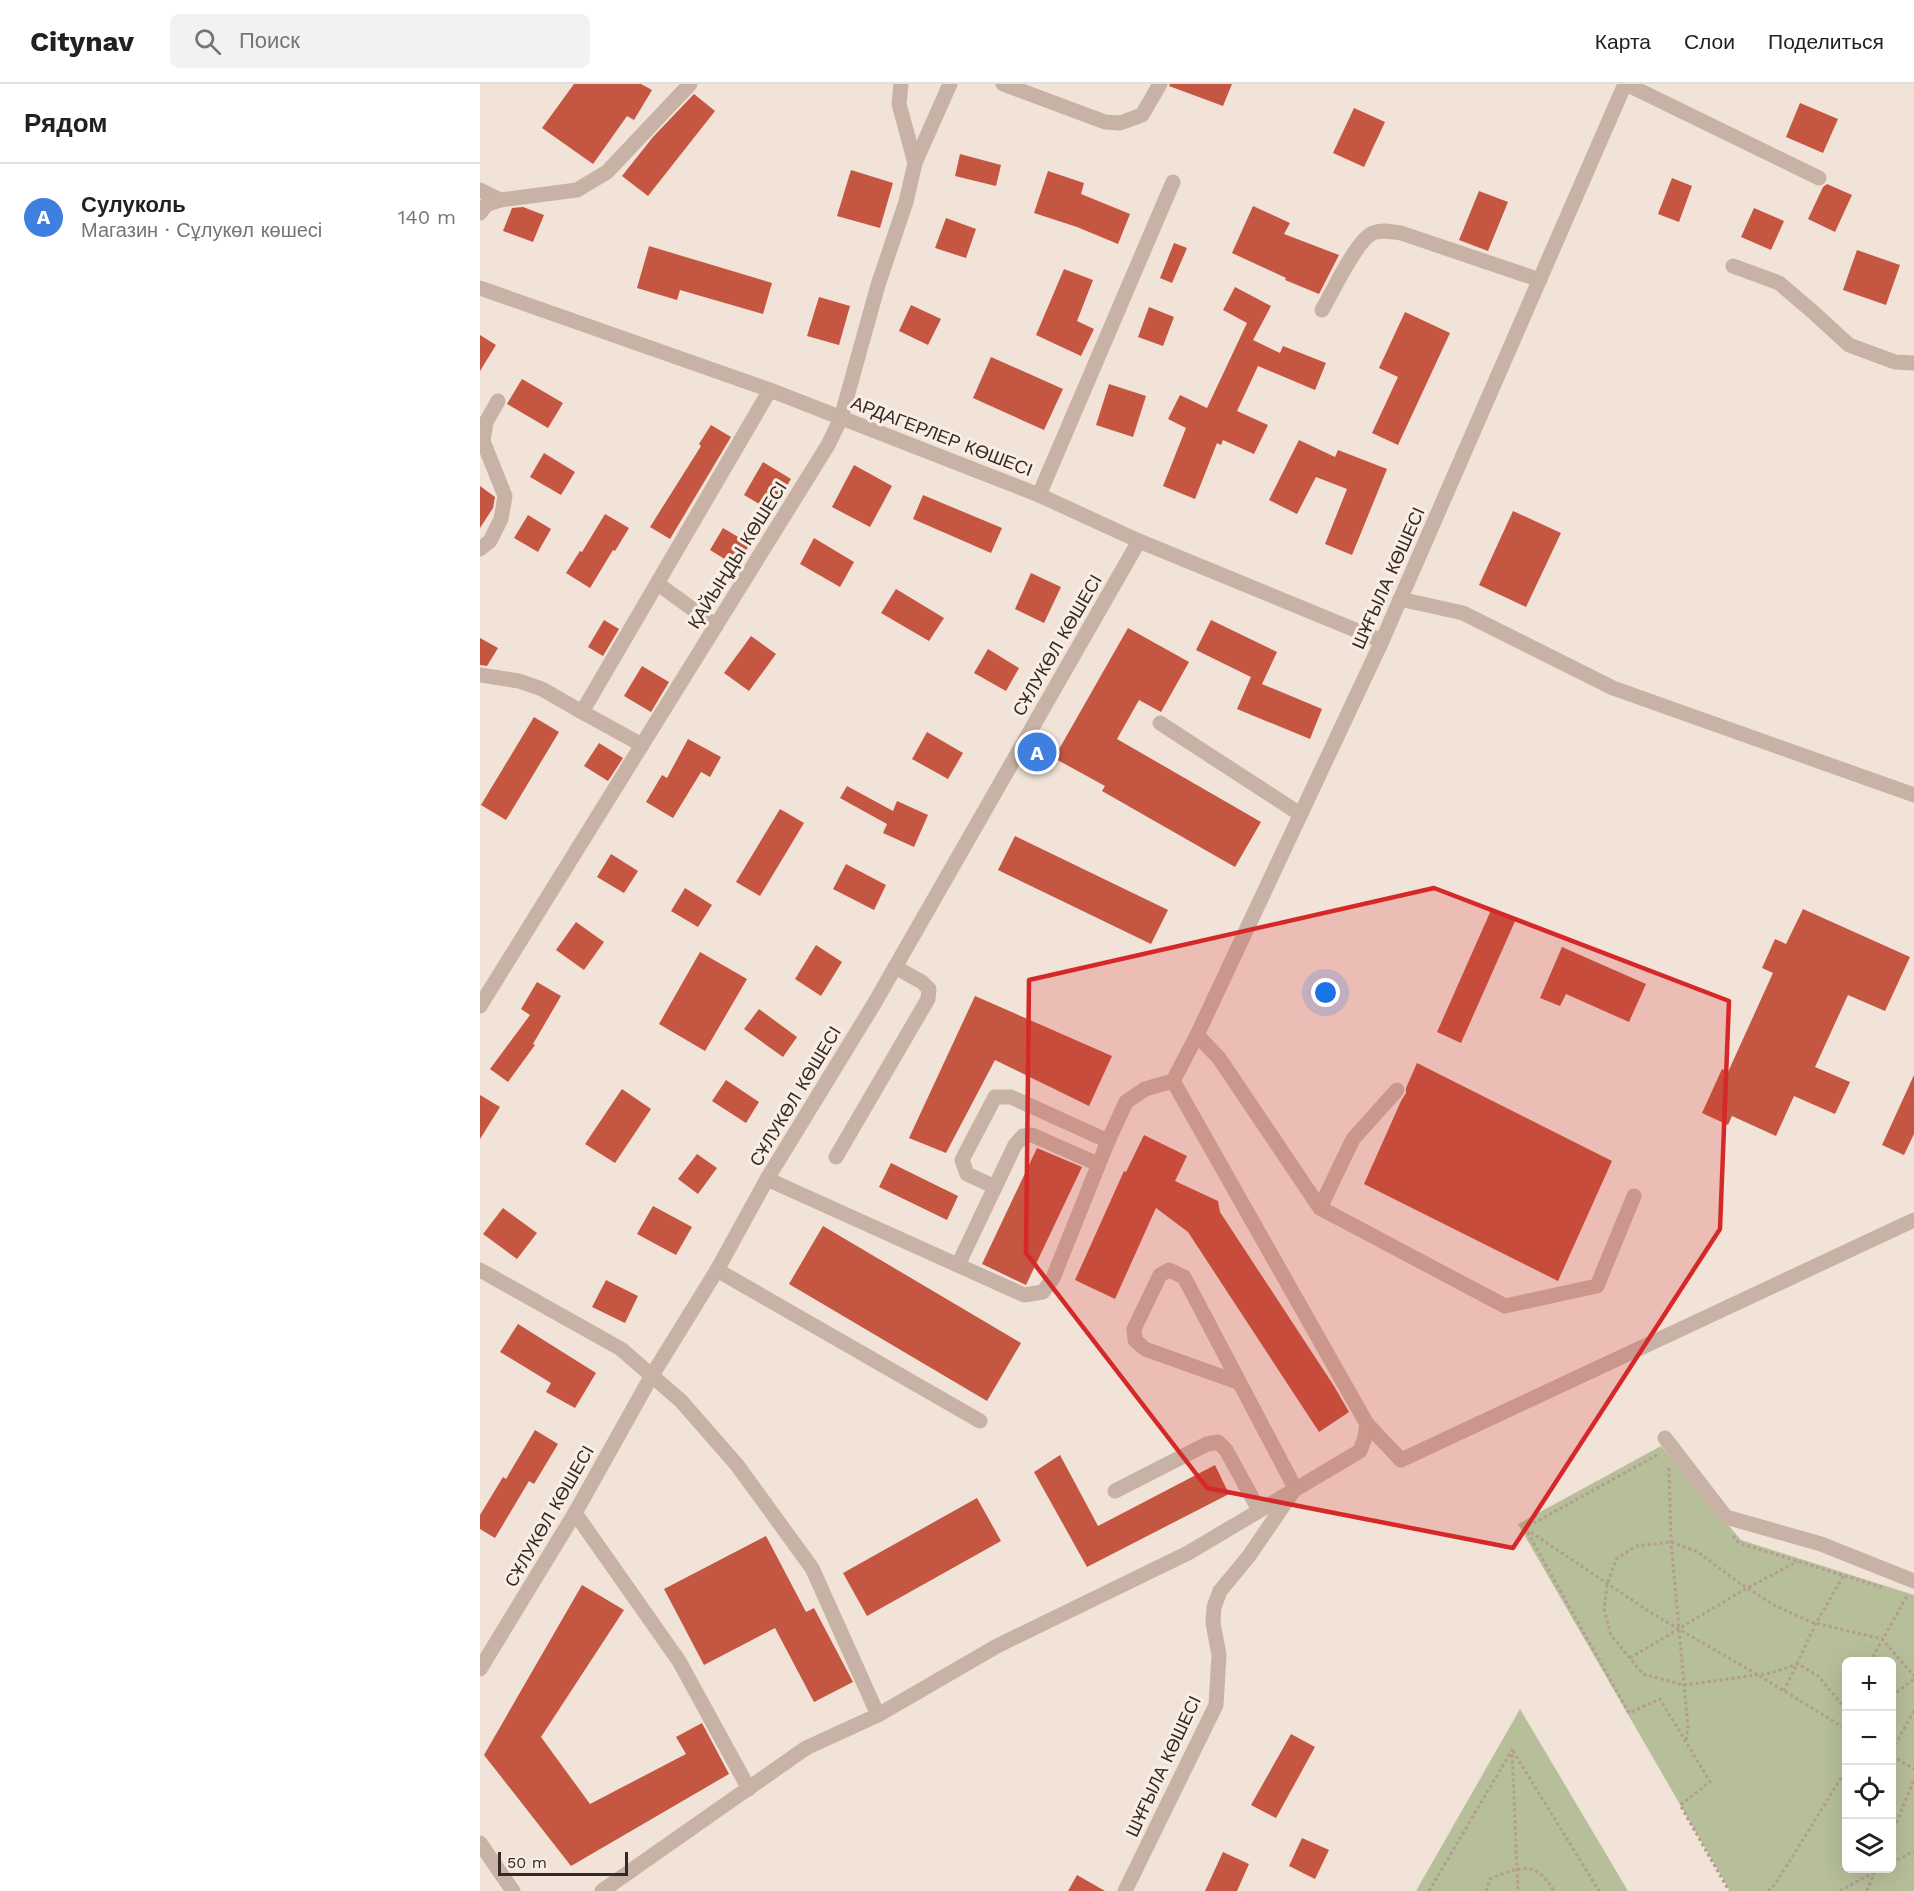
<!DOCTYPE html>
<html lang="ru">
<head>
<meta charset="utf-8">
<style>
  body { margin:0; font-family:"Work Sans",sans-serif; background:#f2f2f2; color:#202124 }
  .controls { position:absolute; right:18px; bottom:18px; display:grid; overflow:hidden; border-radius:9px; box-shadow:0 6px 24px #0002 }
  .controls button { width:54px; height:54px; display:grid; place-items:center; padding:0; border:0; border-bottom:2px solid #e0e0e0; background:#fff; color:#202124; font:30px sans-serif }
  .scale { position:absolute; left:18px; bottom:15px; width:130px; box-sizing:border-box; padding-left:6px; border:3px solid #342926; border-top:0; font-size:16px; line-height:21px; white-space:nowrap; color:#342926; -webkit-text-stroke:4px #f9ede4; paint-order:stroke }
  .you { position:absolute; left:846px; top:909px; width:21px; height:21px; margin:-15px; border:4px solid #fff; border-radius:50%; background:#1a73e8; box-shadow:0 0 0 9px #1a73e833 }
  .badge { display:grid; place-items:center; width:39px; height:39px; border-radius:50%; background:#1c5553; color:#fff; font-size:20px; font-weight:700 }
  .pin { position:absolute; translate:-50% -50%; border:3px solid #fff; box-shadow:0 2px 6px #0006 }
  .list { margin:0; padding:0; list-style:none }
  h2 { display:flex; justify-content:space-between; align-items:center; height:78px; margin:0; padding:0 24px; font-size:26px }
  h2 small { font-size:20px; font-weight:400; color:#757577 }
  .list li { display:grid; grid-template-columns:39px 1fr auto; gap:18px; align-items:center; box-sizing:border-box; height:108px; padding:0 24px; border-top:2px solid #e0e0e0 }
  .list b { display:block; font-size:22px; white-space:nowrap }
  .list p { margin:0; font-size:20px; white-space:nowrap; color:#757577 }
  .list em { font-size:20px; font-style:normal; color:#757577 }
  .icon { flex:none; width:33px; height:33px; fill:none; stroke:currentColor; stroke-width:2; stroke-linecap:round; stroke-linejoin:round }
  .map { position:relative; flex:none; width:1434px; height:1807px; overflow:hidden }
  header { display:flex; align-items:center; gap:36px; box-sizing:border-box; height:84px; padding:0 30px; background:#fff; border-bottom:2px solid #e0e0e0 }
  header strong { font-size:28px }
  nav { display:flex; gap:33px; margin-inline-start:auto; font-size:21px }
  .search { width:420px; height:54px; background:#f2f2f2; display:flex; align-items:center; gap:15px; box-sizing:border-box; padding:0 21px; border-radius:9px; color:#757577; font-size:22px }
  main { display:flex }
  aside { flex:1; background:#fff }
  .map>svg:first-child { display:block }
  .green { fill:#b6bf99; fill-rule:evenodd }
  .building { fill:#c45642 }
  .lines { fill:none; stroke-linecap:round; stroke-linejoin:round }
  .path { stroke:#b49c8f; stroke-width:3; stroke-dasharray:3 3; stroke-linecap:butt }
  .minor { stroke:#c8b2a5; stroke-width:15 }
  .marked { fill:#d62828; fill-opacity:0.2; stroke:#d62828; stroke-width:4.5; stroke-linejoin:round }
  .labels { text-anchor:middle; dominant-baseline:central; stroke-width:6; stroke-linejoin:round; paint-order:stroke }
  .street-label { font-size:18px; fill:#342926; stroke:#f9ede4 }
</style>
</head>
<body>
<header>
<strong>Citynav</strong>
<div class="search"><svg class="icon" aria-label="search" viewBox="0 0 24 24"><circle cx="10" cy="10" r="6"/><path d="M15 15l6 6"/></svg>Поиск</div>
<nav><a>Карта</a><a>Слои</a><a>Поделиться</a></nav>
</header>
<main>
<aside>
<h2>Рядом<small></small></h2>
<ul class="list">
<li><span class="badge" style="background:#3f7fe0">A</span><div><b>Сулуколь</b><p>Магазин · Сұлукөл көшесі</p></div><em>140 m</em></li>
</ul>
</aside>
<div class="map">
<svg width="1434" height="1807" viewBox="0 0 1434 1807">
  <rect width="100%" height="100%" fill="#f1e3d8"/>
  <g class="green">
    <path d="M1181,1362L1261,1456L1434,1511V1807H1250L1038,1440ZM1366,1578H1412V1784H1366Z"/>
    <polygon points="1040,1625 1148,1807 936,1807"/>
  </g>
  <g class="building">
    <polygon points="94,0 161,0 172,6 154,36 147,32 113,80 62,44"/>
    <polygon points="690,0 752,0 743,22 689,2"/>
    <polygon points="214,10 235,27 168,112 142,92 173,53"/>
    <polygon points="1320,19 1358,35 1343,69 1306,53"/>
    <polygon points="874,24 905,38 884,83 853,69"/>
    <polygon points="480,70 521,81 516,102 475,92"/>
    <polygon points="371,86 413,99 400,144 357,132"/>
    <polygon points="568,87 604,99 601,110 650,130 638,160 597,143 554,129"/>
    <polygon points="1192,94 1212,102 1199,138 1178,130"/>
    <polygon points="1347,100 1372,111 1355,148 1328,135 1343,103"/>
    <polygon points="999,107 1028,118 1008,167 979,156"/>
    <polygon points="773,122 810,139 804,150 859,171 839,210 805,196 806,194 752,169"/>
    <polygon points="43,123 64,131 53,158 23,147 32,124"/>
    <polygon points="1274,124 1304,137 1291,166 1261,153"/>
    <polygon points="466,134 496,145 486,174 455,164"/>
    <polygon points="694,159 707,164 692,199 680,194"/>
    <polygon points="169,162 292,199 283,230 200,206 197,216 157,204"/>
    <polygon points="1377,166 1420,181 1406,221 1363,206"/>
    <polygon points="584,185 613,196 597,237 614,245 601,272 556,251"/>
    <polygon points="755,203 791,222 773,256 800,269 803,262 846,279 835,306 778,282 757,327 788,341 774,370 743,356 741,361 737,359 715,415 683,402 706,344 688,335 700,311 727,324 767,239 743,226"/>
    <polygon points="339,213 370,222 359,261 327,252"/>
    <polygon points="431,221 461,235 448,261 419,247"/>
    <polygon points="669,223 694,233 683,262 658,253"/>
    <polygon points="925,228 970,249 918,361 892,349 918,293 899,284"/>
    <polygon points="0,251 16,261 0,287"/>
    <polygon points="511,273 583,305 564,346 493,314"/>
    <polygon points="42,295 83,319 68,344 27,320"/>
    <polygon points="629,300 666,312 653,353 616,341"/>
    <polygon points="231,341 251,353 190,455 170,443 221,362 219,360"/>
    <polygon points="819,356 855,373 858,366 907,385 872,471 845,460 867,405 836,393 817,430 789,416"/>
    <polygon points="64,369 95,388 81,411 50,393"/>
    <polygon points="283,378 311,395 291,427 264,411"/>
    <polygon points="374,381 412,402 390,443 352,423"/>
    <polygon points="0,402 15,413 13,424 0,444"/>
    <polygon points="443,411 522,444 511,469 433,435"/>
    <polygon points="1033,427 1081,449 1046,523 999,501"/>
    <polygon points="125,430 149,444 135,467 133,466 110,504 86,489 100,467 102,468"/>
    <polygon points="48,431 71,445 58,468 34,454"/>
    <polygon points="243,444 270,460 256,482 230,466"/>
    <polygon points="334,454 374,478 360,503 320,480"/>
    <polygon points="551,489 581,503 564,539 535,525"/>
    <polygon points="416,505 464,534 449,557 401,529"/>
    <polygon points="124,536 139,545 123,572 108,563"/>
    <polygon points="731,536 797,568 782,600 842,625 830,655 757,625 771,593 716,566"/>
    <polygon points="648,544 709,578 681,628 659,616 637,655 781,738 755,783 622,707 625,702 574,674"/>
    <polygon points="271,552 296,570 269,607 244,589"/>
    <polygon points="0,554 18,564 7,582 0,581"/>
    <polygon points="508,565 539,584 526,607 494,589"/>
    <polygon points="162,582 189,598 171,628 144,612"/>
    <polygon points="54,633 79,648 26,736 1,721"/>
    <polygon points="447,648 483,669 468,695 432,675"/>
    <polygon points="208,655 241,673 230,693 221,688 193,734 166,718 182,691 187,694"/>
    <polygon points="119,659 143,674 128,697 104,682"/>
    <polygon points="367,702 413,727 417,717 448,731 434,763 403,749 407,740 360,714"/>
    <polygon points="300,725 324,739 280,812 256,798"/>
    <polygon points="535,752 688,826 671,860 518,786"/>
    <polygon points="131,770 158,787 144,809 117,793"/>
    <polygon points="366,780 406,801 394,826 353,805"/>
    <polygon points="205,804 232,821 218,843 191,827"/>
    <polygon points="1012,824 1036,835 981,959 957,948"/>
    <polygon points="1323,825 1430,873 1405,927 1368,911 1335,983 1370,998 1355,1030 1314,1012 1296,1052 1252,1032 1248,1041 1222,1029 1242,985 1248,988 1293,889 1282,884 1295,855 1306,860"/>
    <polygon points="96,838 124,858 104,886 76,866"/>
    <polygon points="336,861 362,878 341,912 315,895"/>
    <polygon points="1082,863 1166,900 1149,938 1086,910 1080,922 1060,914"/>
    <polygon points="220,868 267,895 225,967 179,940"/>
    <polygon points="57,898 81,912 53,960 55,961 28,998 10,985 50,931 41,925"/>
    <polygon points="495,912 632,972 609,1022 515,976 466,1069 429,1054"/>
    <polygon points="279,925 317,953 303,973 264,945"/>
    <polygon points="937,979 1132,1077 1078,1197 884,1100 921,1017 926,1009 926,1004"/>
    <polygon points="1434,991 1434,1050 1424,1071 1402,1061"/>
    <polygon points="246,996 279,1018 266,1039 232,1017"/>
    <polygon points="142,1005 171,1025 135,1079 105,1060"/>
    <polygon points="0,1011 20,1023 0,1055"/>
    <polygon points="664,1051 707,1072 695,1097 738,1117 740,1128 854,1302 869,1328 839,1348 708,1148 676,1124 635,1215 595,1196 644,1087 646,1088"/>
    <polygon points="557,1064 602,1083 546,1201 502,1180"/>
    <polygon points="217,1070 237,1084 218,1110 198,1095"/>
    <polygon points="411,1079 478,1112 467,1136 399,1103"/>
    <polygon points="173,1122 212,1143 196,1171 157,1150"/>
    <polygon points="23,1124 57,1149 37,1175 3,1150"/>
    <polygon points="343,1142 541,1259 507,1317 309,1200"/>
    <polygon points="126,1196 158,1212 145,1239 112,1223"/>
    <polygon points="38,1240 116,1289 95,1324 66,1308 71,1299 20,1268"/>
    <polygon points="55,1346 78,1360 54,1400 49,1397 15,1454 0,1445 0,1431 23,1393 26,1395"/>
    <polygon points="580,1371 618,1442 735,1381 749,1410 607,1483 554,1388"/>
    <polygon points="497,1414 521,1457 387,1532 363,1489"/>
    <polygon points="286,1452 326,1528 334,1524 373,1598 334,1618 295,1544 224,1581 184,1505"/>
    <polygon points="102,1501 144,1526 61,1653 110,1720 206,1670 196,1653 222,1639 249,1690 91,1782 4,1671"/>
    <polygon points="811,1650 835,1663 796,1734 771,1721"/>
    <polygon points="822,1754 849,1766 835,1795 809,1782"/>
    <polygon points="743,1768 769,1780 757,1807 725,1807"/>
    <polygon points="597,1791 625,1807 588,1807"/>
  </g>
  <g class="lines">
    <g class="path">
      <polyline points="1177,1371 1045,1444 1149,1629 1180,1615 1230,1698 1200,1721 1249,1807"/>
      <polyline points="1189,1384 1191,1458 1208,1643 1206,1656"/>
      <polyline points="1046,1445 1173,1530 1278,1591 1366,1645"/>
      <polyline points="1253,1452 1259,1459 1404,1504"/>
      <polyline points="1150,1574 1267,1504 1317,1478"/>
      <polyline points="1390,1578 1427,1512"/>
      <polyline points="1304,1607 1336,1539 1364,1491"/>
      <polyline points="1412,1612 1434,1595"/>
      <polyline points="1366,1625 1338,1592 1318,1580 1291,1589 1204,1601 1163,1590 1131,1551 1124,1525 1127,1501 1136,1475 1156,1462 1191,1458 1218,1468 1258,1498 1292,1520 1331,1538 1402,1555 1434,1592"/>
      <polyline points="1412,1666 1434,1627"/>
      <polyline points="1033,1667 1119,1807"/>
      <polyline points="1412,1672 1434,1685"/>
      <polyline points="1412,1750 1434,1695"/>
      <polyline points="1412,1779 1434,1767"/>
      <polyline points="949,1807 1032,1666 1038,1807"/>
      <path d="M1006,1807L1010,1795C1039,1783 1056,1775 1074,1807"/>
      <polyline points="1288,1807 1296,1799 1366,1686"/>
      <polyline points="1360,1807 1401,1784"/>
      <polyline points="1387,1807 1394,1789"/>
    </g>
    <g class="minor">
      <polyline points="523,0 625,38 640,39 662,31 680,0"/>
      <polyline points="1146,0 1339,94"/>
      <polyline points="435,79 470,0"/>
      <polyline points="0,106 20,116"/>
      <polyline points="0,129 6,121 20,116 97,106 127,88 210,0"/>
      <polyline points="1253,182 1299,199 1333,228 1369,261 1415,278 1434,279"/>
      <polyline points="0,204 290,306 559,411 659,457 902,557"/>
      <path d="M842,226C852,209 877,155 893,149C902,145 912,148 921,149L1060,196"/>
      <polyline points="559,411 693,98"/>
      <polyline points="0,465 10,457 21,435 25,412 3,357 6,338 18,317"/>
      <polyline points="178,500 236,542"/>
      <polyline points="920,515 983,529 1133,604 1434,711"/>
      <polyline points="0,591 39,597 62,605 102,628"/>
      <polyline points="680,639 820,730"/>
      <polyline points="162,661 102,628 290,306"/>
      <polyline points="0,922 348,361 361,334 398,201 426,118 435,79 419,20 421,0"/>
      <polyline points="717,951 739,974 840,1124 1025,1222 1117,1202 1154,1112"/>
      <polyline points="693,997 717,951 902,557 1145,0"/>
      <polyline points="693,997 887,1340 921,1376 1434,1136"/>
      <polyline points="356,1073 448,915 449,905 442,898 415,883"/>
      <polyline points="287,1095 544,1211 563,1208 573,1194 628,1057 646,1018 665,1005 693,997"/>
      <polyline points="515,1103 487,1090 482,1076 515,1013 531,1013 628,1057"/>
      <polyline points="840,1124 873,1055 917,1006"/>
      <polyline points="478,1181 535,1061 543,1052 552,1051 618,1080"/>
      <polyline points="0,1186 141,1265 201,1317 257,1381 332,1484 398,1631"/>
      <polyline points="237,1186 500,1337"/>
      <polyline points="760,1299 665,1265 655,1256 654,1245 680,1191 689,1186 704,1193 815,1404"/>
      <polyline points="1185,1354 1246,1433 1341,1460 1434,1497"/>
      <polyline points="635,1407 727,1360 738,1358 746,1366 779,1426"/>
      <polyline points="95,1429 199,1577 269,1705"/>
      <polyline points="0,1585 95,1429 171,1293 237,1186 287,1095 394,920 659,457"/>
      <polyline points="0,1759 33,1807"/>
      <polyline points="122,1807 326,1664 398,1631 517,1562 708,1469 880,1367 885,1353 887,1340"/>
      <polyline points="645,1807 736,1621 739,1571 733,1539 734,1523 740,1507 769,1472 812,1409"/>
    </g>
  </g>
  <path class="marked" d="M954,804L1249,917L1240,1145L1033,1464L727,1404L546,1169L549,896Z"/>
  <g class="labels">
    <g class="street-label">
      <text transform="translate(462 352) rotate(21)">АРДАГЕРЛЕР КӨШЕСІ</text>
      <text transform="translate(257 471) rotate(-58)">ҚАЙЫҢДЫ КӨШЕСІ</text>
      <text transform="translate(908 494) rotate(-66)">ШҰҒЫЛА КӨШЕСІ</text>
      <text transform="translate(577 561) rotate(-60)">СҰЛУКӨЛ КӨШЕСІ</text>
      <text transform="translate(315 1012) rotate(-59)">СҰЛУКӨЛ КӨШЕСІ</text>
      <text transform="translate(69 1432) rotate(-60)">СҰЛУКӨЛ КӨШЕСІ</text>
      <text transform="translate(683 1682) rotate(-65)">ШҰҒЫЛА КӨШЕСІ</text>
    </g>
  </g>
</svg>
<div class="controls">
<button>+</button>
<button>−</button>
<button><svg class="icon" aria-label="locate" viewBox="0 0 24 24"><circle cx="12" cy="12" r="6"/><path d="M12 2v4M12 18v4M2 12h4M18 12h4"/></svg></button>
<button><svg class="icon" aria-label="layers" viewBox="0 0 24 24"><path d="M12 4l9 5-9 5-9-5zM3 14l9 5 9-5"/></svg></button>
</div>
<div class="scale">50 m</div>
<div class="you"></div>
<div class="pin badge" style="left:557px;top:668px;background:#3f7fe0">A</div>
</div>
</main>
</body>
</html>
